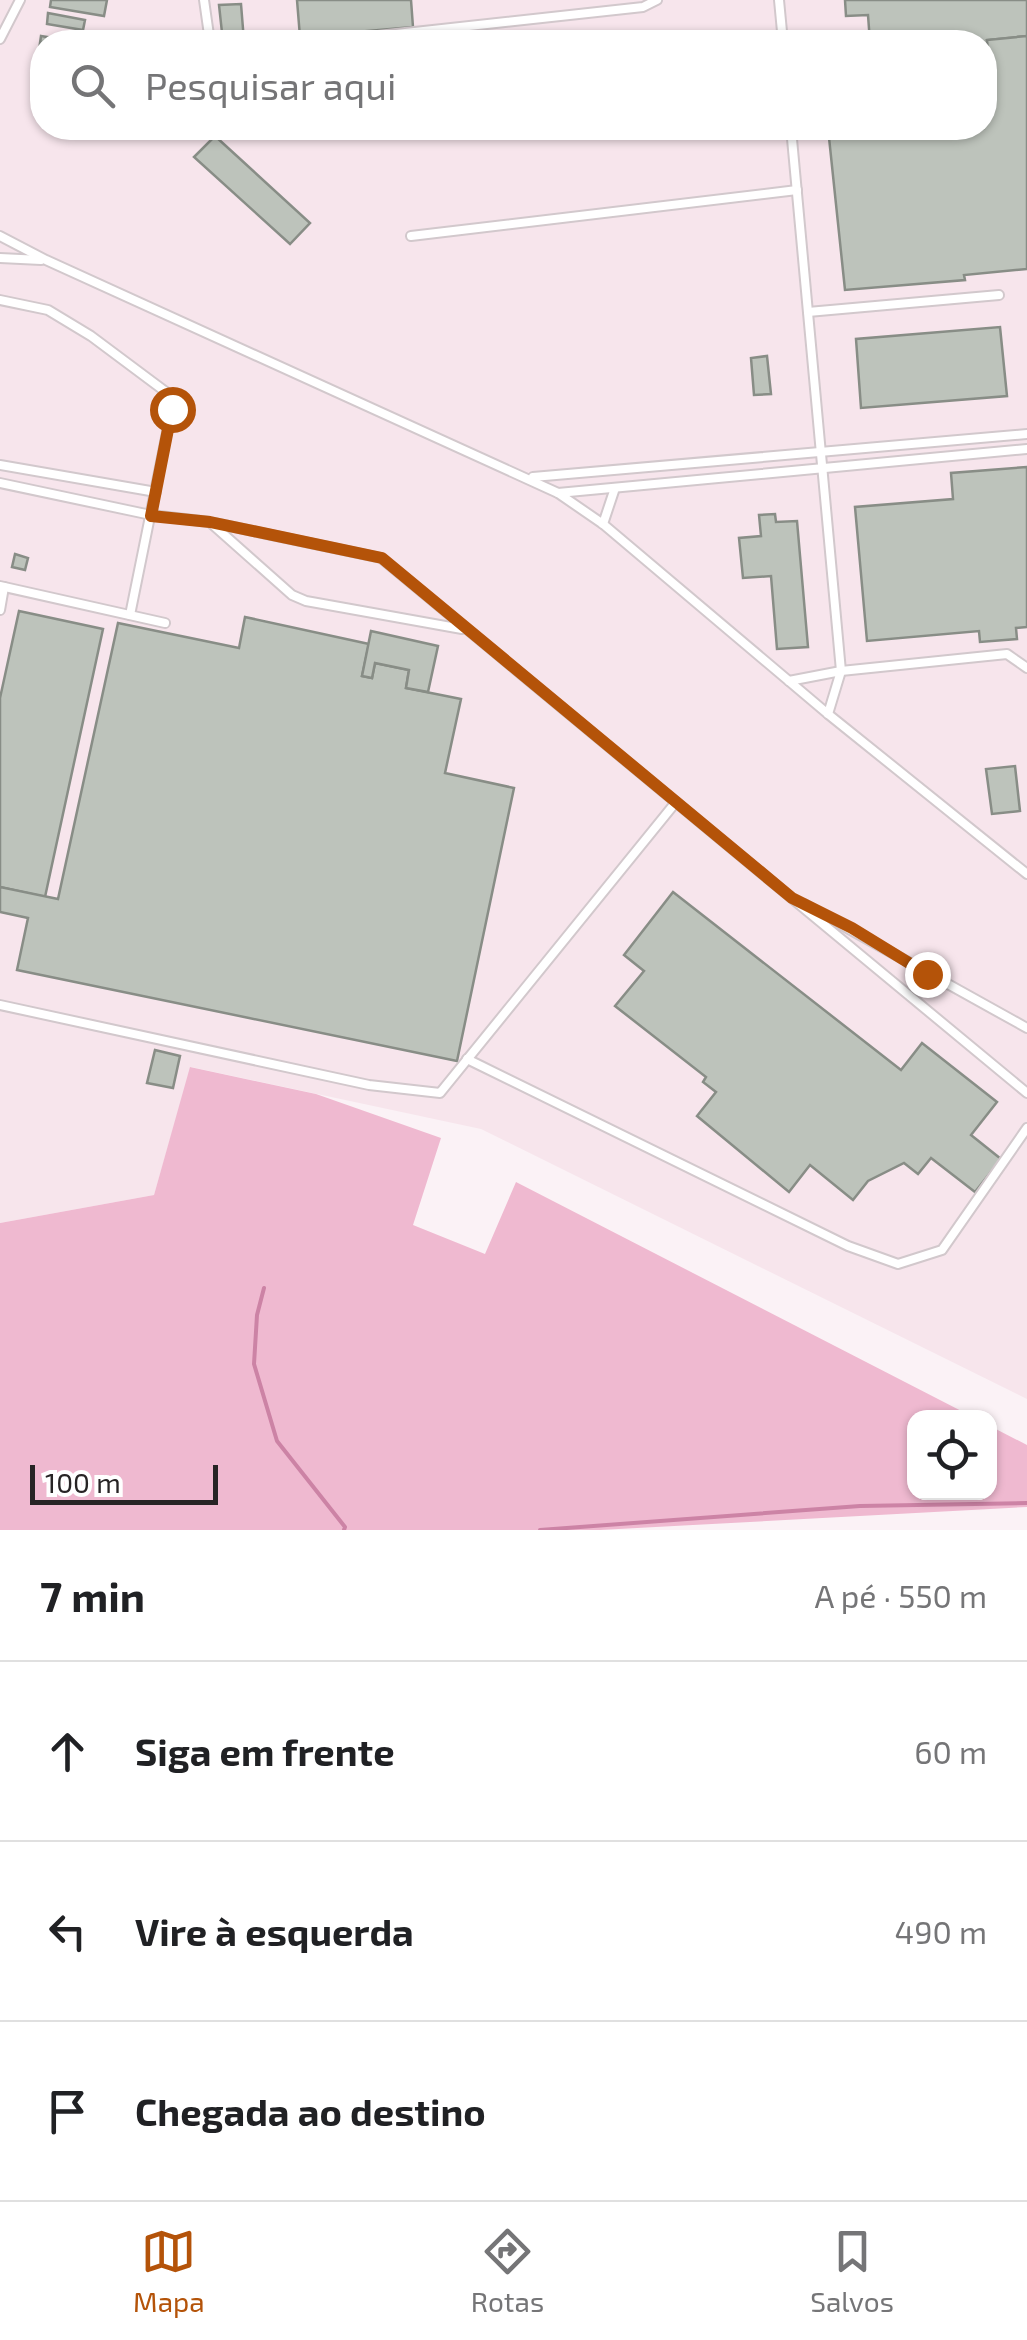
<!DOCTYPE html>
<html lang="pt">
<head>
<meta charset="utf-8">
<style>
  body { margin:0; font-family:"Exo 2",sans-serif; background:#f6f6f6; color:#202124 }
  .controls { position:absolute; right:30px; bottom:30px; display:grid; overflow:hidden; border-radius:20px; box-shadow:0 2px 8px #0004 }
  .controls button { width:90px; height:90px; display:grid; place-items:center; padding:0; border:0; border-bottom:2px solid #e0e0e0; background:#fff; color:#202124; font:50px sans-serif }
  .scale { position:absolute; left:30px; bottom:25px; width:188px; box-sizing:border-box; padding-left:10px; border:5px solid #272425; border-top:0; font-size:28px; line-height:35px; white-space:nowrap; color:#272425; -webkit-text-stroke:8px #fff; paint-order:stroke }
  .stop { position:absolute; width:30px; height:30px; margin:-22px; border:8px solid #b45309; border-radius:50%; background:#fff }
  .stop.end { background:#b45309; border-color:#fff; box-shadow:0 2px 10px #0008 }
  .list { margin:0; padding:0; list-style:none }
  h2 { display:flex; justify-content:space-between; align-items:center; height:130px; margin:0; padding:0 40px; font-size:42px }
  h2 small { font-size:32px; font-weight:400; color:#757577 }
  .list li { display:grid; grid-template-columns:65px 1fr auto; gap:30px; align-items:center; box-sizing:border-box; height:180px; padding:0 40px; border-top:2px solid #e0e0e0 }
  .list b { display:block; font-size:38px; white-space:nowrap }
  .list em { font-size:32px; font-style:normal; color:#757577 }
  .icon { flex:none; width:55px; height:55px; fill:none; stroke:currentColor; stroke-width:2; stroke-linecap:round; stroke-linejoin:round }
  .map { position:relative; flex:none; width:1027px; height:1530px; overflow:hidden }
  .search { position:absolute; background:#fff; box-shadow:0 2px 8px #0004; left:30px; right:30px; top:30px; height:110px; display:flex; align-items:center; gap:25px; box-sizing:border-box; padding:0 35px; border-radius:40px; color:#757577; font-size:38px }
  .sheet { height:670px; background:#fff }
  nav { display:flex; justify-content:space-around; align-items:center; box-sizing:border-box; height:140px; border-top:2px solid #e0e0e0; background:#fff; font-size:28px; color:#757577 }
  nav a { display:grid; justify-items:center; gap:5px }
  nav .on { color:#b45309 }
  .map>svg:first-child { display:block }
  .built { fill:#f7e5ec; fill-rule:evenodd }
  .green { fill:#efb9d0 }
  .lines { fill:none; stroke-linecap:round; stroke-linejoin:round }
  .stream { stroke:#cc83a5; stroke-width:4 }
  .building { fill:#bdc3bb; stroke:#888d86; stroke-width:2.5 }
  .lane-casing { stroke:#d2c8cc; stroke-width:12 }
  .lane { stroke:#fff; stroke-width:8 }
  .route { stroke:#b45309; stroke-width:12 }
</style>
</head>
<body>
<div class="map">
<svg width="1027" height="1530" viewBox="0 0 1027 1530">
  <rect width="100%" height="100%" fill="#fbf2f6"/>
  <path class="built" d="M0,0H1027V1399L481,1129L191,1067L154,1195L0,1223ZM42,42H984V128H42Z"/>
  <polygon class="green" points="190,1067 316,1094 441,1138 413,1225 485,1254 516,1182 973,1417 914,1418 914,1492 990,1492 990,1426 1027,1445 1027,1507 600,1530 0,1530 0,1223 154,1195"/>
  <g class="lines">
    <g class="stream">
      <polyline points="264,1288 257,1315 254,1364 277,1441 345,1527 344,1530"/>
      <polyline points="540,1530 860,1506 1027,1503"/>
    </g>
  </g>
  <g class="building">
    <polygon points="51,0 107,0 104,16 50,7"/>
    <polygon points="297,0 411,0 413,27 300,37"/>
    <polygon points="845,0 1027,0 1027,36 987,40 990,75 984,75 984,42 870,42 868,15 846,16"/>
    <polygon points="241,4 244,41 223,42 219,5"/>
    <polygon points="48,13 85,20 83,30 47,24"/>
    <polygon points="869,34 870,42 820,42 819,38"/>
    <polygon points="41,36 78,42 42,42 42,65 37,64"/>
    <polygon points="1027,36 1027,269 964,275 965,280 845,290 828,128 984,128 984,75 990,75 987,40"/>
    <polygon points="215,136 310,223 290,244 194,157"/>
    <polygon points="1000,327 1007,396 861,408 856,339"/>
    <polygon points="767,356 771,394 754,395 751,358"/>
    <polygon points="1027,467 1027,627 1016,628 1017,639 980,642 979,631 867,641 855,507 953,499 951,473"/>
    <polygon points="775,514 776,522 797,521 808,647 777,649 771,576 743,578 739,538 761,536 759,515"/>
    <polygon points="15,554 28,558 25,570 12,567"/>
    <polygon points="19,611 103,629 45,897 0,887 0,698"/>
    <polygon points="245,617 369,644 362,676 372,678 375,663 409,670 406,688 461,699 445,773 514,788 457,1061 17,970 28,918 0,912 0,887 58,899 118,623 239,648"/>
    <polygon points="371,631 438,646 428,692 406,688 409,670 375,663 372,678 362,676"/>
    <polygon points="1015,766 1020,811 992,814 986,769"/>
    <polygon points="673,892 901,1070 922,1043 997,1102 971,1135 1001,1159 975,1192 931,1158 918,1174 904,1163 868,1181 853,1200 810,1165 789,1192 697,1116 716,1092 703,1082 706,1077 615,1006 644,971 624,955"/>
    <polygon points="155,1050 180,1056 173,1088 147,1083"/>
  </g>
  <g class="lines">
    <g class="lane-casing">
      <g id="lane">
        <polyline points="204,0 210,42"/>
        <polyline points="779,0 783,42"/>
        <polyline points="0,39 20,0"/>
        <polyline points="323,42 643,7 657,0"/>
        <polyline points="791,128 841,671 828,714"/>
        <polyline points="0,236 46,260 558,493 603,524 828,714 1027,874"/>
        <polyline points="411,236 797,190"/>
        <polyline points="0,258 41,260"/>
        <polyline points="0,300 48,310 91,336 174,398 130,615"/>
        <polyline points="808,312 999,295"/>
        <polyline points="0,465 156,492"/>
        <polyline points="533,477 1027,434"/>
        <polyline points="0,483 151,515 210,522 381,558 1027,1093"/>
        <polyline points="558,493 1027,449"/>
        <polyline points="212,524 292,595 306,601 462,629"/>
        <polyline points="603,524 615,488"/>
        <polyline points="0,586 165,623"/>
        <polyline points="0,610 4,587"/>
        <polyline points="789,681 841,671 1007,654 1027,668"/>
        <polyline points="804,904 1027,1028"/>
        <polyline points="0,1005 369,1085 440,1093 676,802"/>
        <polyline points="467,1059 848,1246 898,1264 942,1250 1027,1128"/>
      </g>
    </g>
    <use href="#lane" class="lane"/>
  </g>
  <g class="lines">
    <polyline class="route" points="172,409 151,516 210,522 382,558 792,898 852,928 927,974"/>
  </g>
</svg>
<div class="controls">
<button><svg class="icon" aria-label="locate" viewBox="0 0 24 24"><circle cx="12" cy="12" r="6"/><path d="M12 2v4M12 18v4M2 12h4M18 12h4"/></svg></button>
</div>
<div class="scale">100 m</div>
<div class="stop" style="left:172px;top:409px"></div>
<div class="stop end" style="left:927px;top:974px"></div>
<div class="search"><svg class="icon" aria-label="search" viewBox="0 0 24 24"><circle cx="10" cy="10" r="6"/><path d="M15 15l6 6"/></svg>Pesquisar aqui</div>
</div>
<section class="sheet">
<h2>7 min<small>A pé · 550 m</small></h2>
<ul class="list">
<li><svg class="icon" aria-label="ahead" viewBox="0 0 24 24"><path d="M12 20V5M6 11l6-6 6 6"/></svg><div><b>Siga em frente</b></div><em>60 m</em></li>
<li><svg class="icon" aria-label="left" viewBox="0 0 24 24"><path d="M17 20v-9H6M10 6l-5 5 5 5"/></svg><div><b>Vire à esquerda</b></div><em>490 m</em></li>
<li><svg class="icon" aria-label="arrive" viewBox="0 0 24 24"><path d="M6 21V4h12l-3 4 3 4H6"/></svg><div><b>Chegada ao destino</b></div></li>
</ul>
</section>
<nav>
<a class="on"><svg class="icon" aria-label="map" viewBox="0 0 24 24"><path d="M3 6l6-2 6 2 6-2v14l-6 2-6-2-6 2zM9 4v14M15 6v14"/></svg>Mapa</a>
<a><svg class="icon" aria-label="directions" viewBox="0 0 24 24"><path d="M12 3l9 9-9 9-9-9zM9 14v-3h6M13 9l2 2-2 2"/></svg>Rotas</a>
<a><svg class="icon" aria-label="saved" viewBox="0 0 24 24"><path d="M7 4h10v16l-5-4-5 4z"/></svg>Salvos</a>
</nav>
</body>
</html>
